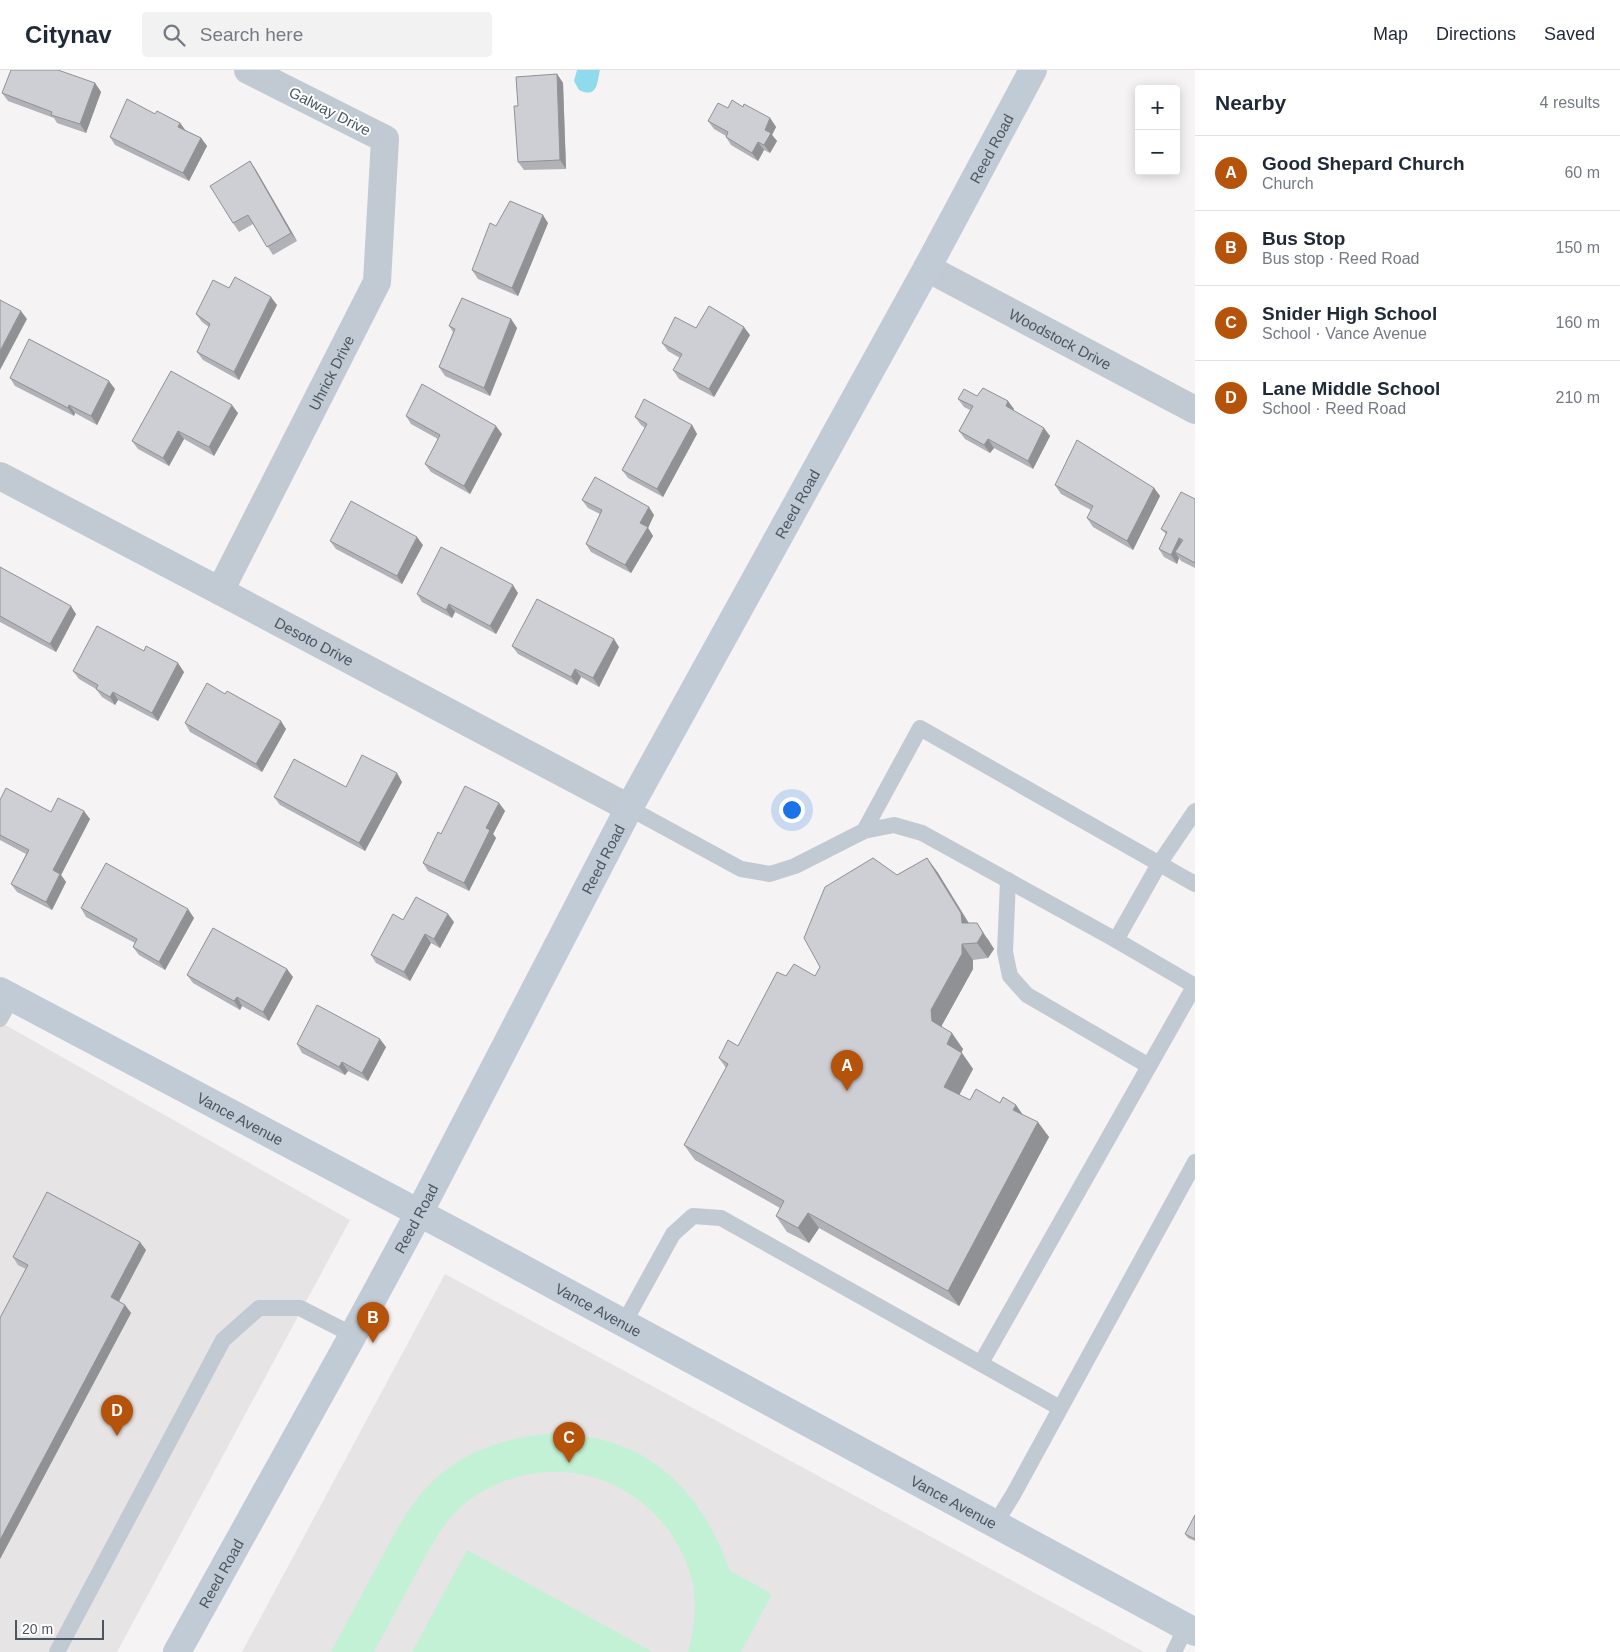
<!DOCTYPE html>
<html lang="en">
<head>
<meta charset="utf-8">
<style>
  body { margin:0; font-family:Helvetica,sans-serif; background:#f2f2f3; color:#1f2937 }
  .controls { position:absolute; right:15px; top:15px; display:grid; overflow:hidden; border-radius:5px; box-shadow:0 2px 12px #0003 }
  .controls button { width:45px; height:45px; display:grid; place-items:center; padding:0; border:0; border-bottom:1px solid #e0e1e3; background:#fff; color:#1f2937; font:25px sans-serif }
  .scale { position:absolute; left:15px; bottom:12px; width:89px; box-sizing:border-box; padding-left:5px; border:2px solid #4a5661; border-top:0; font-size:14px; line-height:18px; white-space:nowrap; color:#4a5661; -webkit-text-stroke:4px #fff; paint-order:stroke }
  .you { position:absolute; left:791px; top:739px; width:18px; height:18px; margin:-12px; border:4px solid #fff; border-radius:50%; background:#1a73e8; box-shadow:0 0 0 8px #1a73e833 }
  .badge { display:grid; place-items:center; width:32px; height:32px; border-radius:50%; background:#b45309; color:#fff; font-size:16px; font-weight:700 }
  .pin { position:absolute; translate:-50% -41px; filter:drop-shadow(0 1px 2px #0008) }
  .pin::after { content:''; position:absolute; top:26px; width:18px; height:15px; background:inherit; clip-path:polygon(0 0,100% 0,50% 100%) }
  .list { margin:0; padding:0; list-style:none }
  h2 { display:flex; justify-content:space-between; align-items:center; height:65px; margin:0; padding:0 20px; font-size:21px }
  h2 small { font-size:16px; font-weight:400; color:#747a83 }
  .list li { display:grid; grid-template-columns:32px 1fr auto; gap:15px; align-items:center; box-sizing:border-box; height:75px; padding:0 20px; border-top:1px solid #e0e1e3 }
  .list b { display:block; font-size:19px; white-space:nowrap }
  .list p { margin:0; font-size:16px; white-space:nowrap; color:#747a83 }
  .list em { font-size:16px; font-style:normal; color:#747a83 }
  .icon { flex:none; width:28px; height:28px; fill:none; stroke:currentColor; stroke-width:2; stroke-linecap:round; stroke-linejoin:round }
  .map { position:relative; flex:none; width:1195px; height:1582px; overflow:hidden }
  header { display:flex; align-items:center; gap:30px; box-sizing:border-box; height:70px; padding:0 25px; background:#fff; border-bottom:1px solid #e0e1e3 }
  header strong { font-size:24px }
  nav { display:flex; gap:28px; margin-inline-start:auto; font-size:18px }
  .search { width:350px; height:45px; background:#f2f2f3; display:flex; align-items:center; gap:12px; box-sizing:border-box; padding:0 18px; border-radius:5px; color:#747a83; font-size:19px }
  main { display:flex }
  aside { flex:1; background:#fff }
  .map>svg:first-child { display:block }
  .education { fill:#e6e4e5 }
  .green { fill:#c3f1d5 }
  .water { fill:#90daee }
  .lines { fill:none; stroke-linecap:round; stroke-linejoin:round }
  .lane { stroke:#c1cad2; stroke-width:16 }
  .street { stroke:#c1cad2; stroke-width:28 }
  .secondary { stroke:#c1cbd6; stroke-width:28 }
  .wall { fill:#b0b2b7 }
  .shaded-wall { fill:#909195 }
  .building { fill:#cdcfd5; stroke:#909195 }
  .labels { text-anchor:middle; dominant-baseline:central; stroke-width:4; stroke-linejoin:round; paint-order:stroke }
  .street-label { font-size:15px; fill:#4a5661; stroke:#fff }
</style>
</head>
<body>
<header>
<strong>Citynav</strong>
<div class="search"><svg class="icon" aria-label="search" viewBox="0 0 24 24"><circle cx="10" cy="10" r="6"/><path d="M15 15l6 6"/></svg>Search here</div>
<nav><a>Map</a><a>Directions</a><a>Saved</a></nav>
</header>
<main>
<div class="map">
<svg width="1195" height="1582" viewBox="0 0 1195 1582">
  <rect width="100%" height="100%" fill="#f5f3f3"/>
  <g class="education">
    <polygon points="0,952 350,1150 117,1582 0,1582"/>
    <polygon points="445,1204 1144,1582 242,1582"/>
  </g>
  <g class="green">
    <path d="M553,1363C573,1365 594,1366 613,1373C675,1393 709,1443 730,1501L772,1524L741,1582H688C694,1560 697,1537 693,1515C676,1436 596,1385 518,1407C498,1412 480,1421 464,1434C441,1454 428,1482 413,1509C400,1533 387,1558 374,1582H331C347,1552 363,1522 380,1491C391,1470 402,1448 417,1429C452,1384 498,1369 553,1363Z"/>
    <polygon points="467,1480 651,1581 650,1582 412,1582"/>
  </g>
  <path class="water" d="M577,0H600C597,12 598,29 579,20L574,11Z"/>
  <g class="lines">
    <g class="lane">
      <polyline points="629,738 741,799 770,804 795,796 864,761 894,755 922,763 1116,870"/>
      <polyline points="1195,741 1159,794 1116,870 1195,916"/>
      <polyline points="864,761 920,658 1195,814"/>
      <polyline points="1008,810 1005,882 1010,906 1027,925 1149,996"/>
      <polyline points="0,949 12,927"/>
      <polyline points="624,1253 673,1164 693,1146 721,1148 1060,1338"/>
      <polyline points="981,1293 1195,915"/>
      <polyline points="995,1454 1013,1425 1195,1092"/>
      <polyline points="57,1582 223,1270 259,1238 300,1238 353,1265"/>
      <polyline points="1174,1582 1186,1557"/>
    </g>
    <g class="street">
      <path id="s1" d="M927,198L1195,340"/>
      <path id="s2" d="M0,406L220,521L629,738"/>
      <path id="s3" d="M220,521L377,212L385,69L248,0"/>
    </g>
    <g class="secondary">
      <path id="s4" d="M0,921L459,1164L1195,1562"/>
      <path id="s5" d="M177,1582L353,1265L419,1143L629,738L927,198L1033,0"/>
    </g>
  </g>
  <g class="wall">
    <polygon points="557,4 563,13 566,99 524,100 518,92"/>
    <polygon points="95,13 101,22 86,63 57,53 54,48 8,31 2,23"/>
    <polygon points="743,37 770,48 776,57 772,65 777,71 770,83 764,80 758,91 731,75 726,67 726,66 714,59 708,51 728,38"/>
    <polygon points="155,44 180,53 185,60 201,68 207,76 189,111 115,75 110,67"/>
    <polygon points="250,91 256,100 297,171 273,185 253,154 239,162 233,153"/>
    <polygon points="548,153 518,226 478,209 472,200 496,156"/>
    <polygon points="229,218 277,235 239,310 203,290 197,282 209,257 202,252 196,244"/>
    <polygon points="511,249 517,258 490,326 445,306 439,297 453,262 449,256"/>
    <polygon points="696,258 750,265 714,327 679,309 673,300 680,288 668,281 662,273"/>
    <polygon points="10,308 115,319 97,355 75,343 74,346 15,316"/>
    <polygon points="977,326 1008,331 1013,340 1050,366 1033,399 994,378 990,383 965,369 959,361 970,340 964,337 958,329"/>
    <polygon points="238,343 214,386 184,369 169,396 138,379 132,371"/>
    <polygon points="406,346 502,364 470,424 431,402 425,394 438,369 411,354"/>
    <polygon points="635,347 692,355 697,364 663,427 628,408 622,400 645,358 641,355"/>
    <polygon points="1055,415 1154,418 1160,426 1133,480 1093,457 1087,448 1091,440 1061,424"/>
    <polygon points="1195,429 1195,498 1181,491 1179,488 1177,494 1164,487 1159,479 1166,464 1161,459"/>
    <polygon points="582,430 654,445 648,458 653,466 631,503 591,482 586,474 600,444 588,438"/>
    <polygon points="330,471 423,475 402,514 336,479"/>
    <polygon points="0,497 76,544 56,582 0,552"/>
    <polygon points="518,523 496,564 455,542 452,548 422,532 417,524"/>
    <polygon points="512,576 619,577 599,617 581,607 577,615 518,584"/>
    <polygon points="73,601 184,602 158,651 118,630 115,635 102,627 96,619 79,609"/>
    <polygon points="185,653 286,659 262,702 190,662"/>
    <polygon points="402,712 365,781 280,735 274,727 346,717"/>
    <polygon points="0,730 51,742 90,749 61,805 66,812 52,840 17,822 11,814 26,784 0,770"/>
    <polygon points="499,733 505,741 493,764 496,768 469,821 428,801 423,793 441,764"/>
    <polygon points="927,788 938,803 969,853 988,869 994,879 988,888 973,890 973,899 942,955 942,957 963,979 961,982 973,999 959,1025 970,1030 1016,1035 1023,1045 1049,1067 959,1236 819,1158 809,1173 787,1162 776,1146 780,1138 695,1090 684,1075 726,998 719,988 738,976 786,906 815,906 897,805"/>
    <polygon points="81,838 194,848 165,900 139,885 133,877 135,873 86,847"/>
    <polygon points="403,850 454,852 440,878 431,873 410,911 376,893 371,885"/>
    <polygon points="187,905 293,907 269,951 242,936 240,940 193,913"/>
    <polygon points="297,974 386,977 368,1011 348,1001 345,1005 302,983"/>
    <polygon points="146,1180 119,1231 125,1235 131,1243 0,1489 0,1248 26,1199 18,1195 13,1187"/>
    <polygon points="1195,1445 1195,1471 1188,1468 1185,1464"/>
  </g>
  <g class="shaded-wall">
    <polygon points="557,4 563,13 566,99 560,90"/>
    <polygon points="95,13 101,22 86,63 80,54"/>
    <polygon points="770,48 776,57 772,65 777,71 770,83 764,75 765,60"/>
    <polygon points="180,53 186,61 178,57"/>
    <polygon points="201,68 207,76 189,111 183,103"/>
    <polygon points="758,72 764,80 758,91 752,83"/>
    <polygon points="250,91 256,100 297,171 291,163"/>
    <polygon points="543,145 548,153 518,226 512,218"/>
    <polygon points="271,227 277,235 239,310 234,302"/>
    <polygon points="21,241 27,249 0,300 0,281"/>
    <polygon points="511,249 517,258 490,326 484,318"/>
    <polygon points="744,257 750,265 714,327 709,319"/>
    <polygon points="109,311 115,319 97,355 91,346"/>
    <polygon points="1008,331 1014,339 1012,344 1006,336"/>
    <polygon points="69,335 75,343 74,346 68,338"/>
    <polygon points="232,335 238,343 214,386 209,377"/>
    <polygon points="692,355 697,364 663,427 657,419"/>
    <polygon points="496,356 502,364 470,424 464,416"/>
    <polygon points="1044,358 1050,366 1033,399 1028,391"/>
    <polygon points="178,361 184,369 169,396 163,388"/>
    <polygon points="988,369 994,378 990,383 984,375"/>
    <polygon points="1154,418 1160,426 1133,480 1127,471"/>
    <polygon points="649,437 654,445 648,458 653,466 631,503 625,495 640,453"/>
    <polygon points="417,467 423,475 402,514 397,506"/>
    <polygon points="1179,468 1185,476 1175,482 1179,488 1177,494 1171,485"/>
    <polygon points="513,515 518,523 496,564 490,556"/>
    <polygon points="449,534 455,542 452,548 446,540"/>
    <polygon points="71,536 76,544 56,582 50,574"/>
    <polygon points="614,569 619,577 599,617 593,608"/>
    <polygon points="178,593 184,602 158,651 152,643"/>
    <polygon points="575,599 581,607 577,615 571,607"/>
    <polygon points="113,622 118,630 115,635 110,627"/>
    <polygon points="281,651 286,659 262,702 256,694"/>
    <polygon points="397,703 402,712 365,781 359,773"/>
    <polygon points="499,733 505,741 493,764 496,768 469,821 464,813 486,758"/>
    <polygon points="84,741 90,749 61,805 66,812 52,840 46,832 53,800"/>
    <polygon points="927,788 938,803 972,859 962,853"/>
    <polygon points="188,839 194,848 165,900 159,892"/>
    <polygon points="448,844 454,852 440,878 434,869"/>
    <polygon points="977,853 994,879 988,888 977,873"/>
    <polygon points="425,864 431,873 410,911 404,902"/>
    <polygon points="962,874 973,890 973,899 942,955 943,967 932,951 931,940"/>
    <polygon points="287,899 293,907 269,951 263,942"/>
    <polygon points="237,927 242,936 240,940 234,931"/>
    <polygon points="952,963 963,979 958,990 947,974"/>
    <polygon points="380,969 386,977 368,1011 362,1003"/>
    <polygon points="962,983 973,999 955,1033 944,1017"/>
    <polygon points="342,992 348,1001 345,1005 339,997"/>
    <polygon points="1016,1035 1027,1051 1013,1040"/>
    <polygon points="1038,1052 1049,1067 959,1236 948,1221"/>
    <polygon points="808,1143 819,1158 809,1173 798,1158"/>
    <polygon points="140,1172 146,1180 117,1235 111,1227"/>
    <polygon points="125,1235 131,1243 0,1489 0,1470"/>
  </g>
  <g class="building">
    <polygon points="11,0 58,0 95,13 80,54 51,45 52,42 2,23"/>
    <polygon points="557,4 560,90 518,92 514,36 518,36 516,7"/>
    <polygon points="127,29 155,44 157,41 180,53 178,57 201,68 183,103 110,67"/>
    <polygon points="732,30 743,37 744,34 770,48 765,60 771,63 764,75 758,72 752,83 726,67 728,62 708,51 718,33 728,38"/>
    <polygon points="250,91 291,163 267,177 248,145 233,153 210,116"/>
    <polygon points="510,131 543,145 512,218 472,200 490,153 496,156"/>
    <polygon points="235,207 271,227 234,302 197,282 210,254 196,244 213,210 229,218"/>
    <polygon points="462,228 511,249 484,318 439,297 455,259 449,256"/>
    <polygon points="0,230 21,241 0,281"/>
    <polygon points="709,236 744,257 709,319 673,300 682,284 662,273 675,247 696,258"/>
    <polygon points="29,269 109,311 91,346 69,335 68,338 10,308"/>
    <polygon points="171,301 232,335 209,377 178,361 163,388 132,371"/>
    <polygon points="422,314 496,356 464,416 425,394 440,365 406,346"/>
    <polygon points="983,318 1008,331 1006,336 1044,358 1028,391 988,369 984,375 959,361 973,336 958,329 964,319 977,326"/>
    <polygon points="644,329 692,355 657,419 622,400 647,354 635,347"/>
    <polygon points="1077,370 1154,418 1127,471 1087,448 1093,436 1055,415"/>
    <polygon points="595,407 649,437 640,453 648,457 625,495 586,474 602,440 582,430"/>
    <polygon points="1181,422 1195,429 1195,493 1175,482 1183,470 1179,468 1171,485 1159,479 1167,462 1161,459"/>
    <polygon points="351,431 417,467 397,506 330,471"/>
    <polygon points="441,477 513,515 490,556 449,534 446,540 417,524"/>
    <polygon points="0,497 71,536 50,574 0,546"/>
    <polygon points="537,529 614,569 593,608 575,599 571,607 512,576"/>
    <polygon points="97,556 144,581 146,576 178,593 152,643 113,622 110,627 96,619 98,615 73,601"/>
    <polygon points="207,613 225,624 227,621 281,651 256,694 185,653"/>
    <polygon points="362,685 397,703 359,773 274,727 294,689 346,717"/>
    <polygon points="465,716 499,733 486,758 490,760 464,813 423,793 438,762 441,764"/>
    <polygon points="6,718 51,742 58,728 84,741 53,800 60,804 46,832 11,814 29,780 0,765 0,730"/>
    <polygon points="873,788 897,805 927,788 961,843 962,853 977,853 983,863 977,873 962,874 962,884 931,940 932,951 952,963 947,974 962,983 944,1017 970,1030 976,1019 1000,1033 1003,1027 1016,1035 1013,1040 1038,1052 948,1221 808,1143 798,1158 776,1146 784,1131 684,1075 728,994 719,988 728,970 738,976 777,902 786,906 794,894 815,906 820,897 804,868 825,817"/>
    <polygon points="106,793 188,839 159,892 133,877 137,869 81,838"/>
    <polygon points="416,827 448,844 434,869 425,864 404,902 371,885 393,844 403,850"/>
    <polygon points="213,858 287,899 263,942 237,927 234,931 187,905"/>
    <polygon points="317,935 380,969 362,1003 342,992 339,997 297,974"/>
    <polygon points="47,1122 140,1172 111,1227 125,1235 0,1470 0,1248 28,1195 13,1187"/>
    <polygon points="1195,1445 1195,1469 1185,1464"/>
  </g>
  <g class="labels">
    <g class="street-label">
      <text transform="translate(330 41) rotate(27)">Galway Drive</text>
      <text stroke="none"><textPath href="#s5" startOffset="1710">Reed Road</textPath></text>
      <text stroke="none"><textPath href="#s1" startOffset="151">Woodstock Drive</textPath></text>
      <text stroke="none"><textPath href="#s3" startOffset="245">Uhrick Drive</textPath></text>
      <text stroke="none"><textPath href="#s5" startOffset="1305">Reed Road</textPath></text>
      <text stroke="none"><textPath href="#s2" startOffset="355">Desoto Drive</textPath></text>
      <text stroke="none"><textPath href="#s5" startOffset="900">Reed Road</textPath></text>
      <text stroke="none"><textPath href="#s4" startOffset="272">Vance Avenue</textPath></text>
      <text stroke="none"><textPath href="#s5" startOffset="495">Reed Road</textPath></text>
      <text stroke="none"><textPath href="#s4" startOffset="678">Vance Avenue</textPath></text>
      <text stroke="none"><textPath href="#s4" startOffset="1082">Vance Avenue</textPath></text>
      <text stroke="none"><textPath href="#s5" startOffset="90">Reed Road</textPath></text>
    </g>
  </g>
</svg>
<div class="controls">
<button>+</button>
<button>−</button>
</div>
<div class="scale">20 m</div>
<div class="you"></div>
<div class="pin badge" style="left:847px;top:1021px">A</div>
<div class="pin badge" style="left:373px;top:1273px">B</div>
<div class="pin badge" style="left:569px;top:1393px">C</div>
<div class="pin badge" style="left:117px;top:1366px">D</div>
</div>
<aside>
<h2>Nearby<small>4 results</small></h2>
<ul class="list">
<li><span class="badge">A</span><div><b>Good Shepard Church</b><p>Church</p></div><em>60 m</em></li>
<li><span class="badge">B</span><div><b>Bus Stop</b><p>Bus stop · Reed Road</p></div><em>150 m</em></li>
<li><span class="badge">C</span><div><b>Snider High School</b><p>School · Vance Avenue</p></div><em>160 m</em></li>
<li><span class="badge">D</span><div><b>Lane Middle School</b><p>School · Reed Road</p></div><em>210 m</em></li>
</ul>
</aside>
</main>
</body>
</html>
